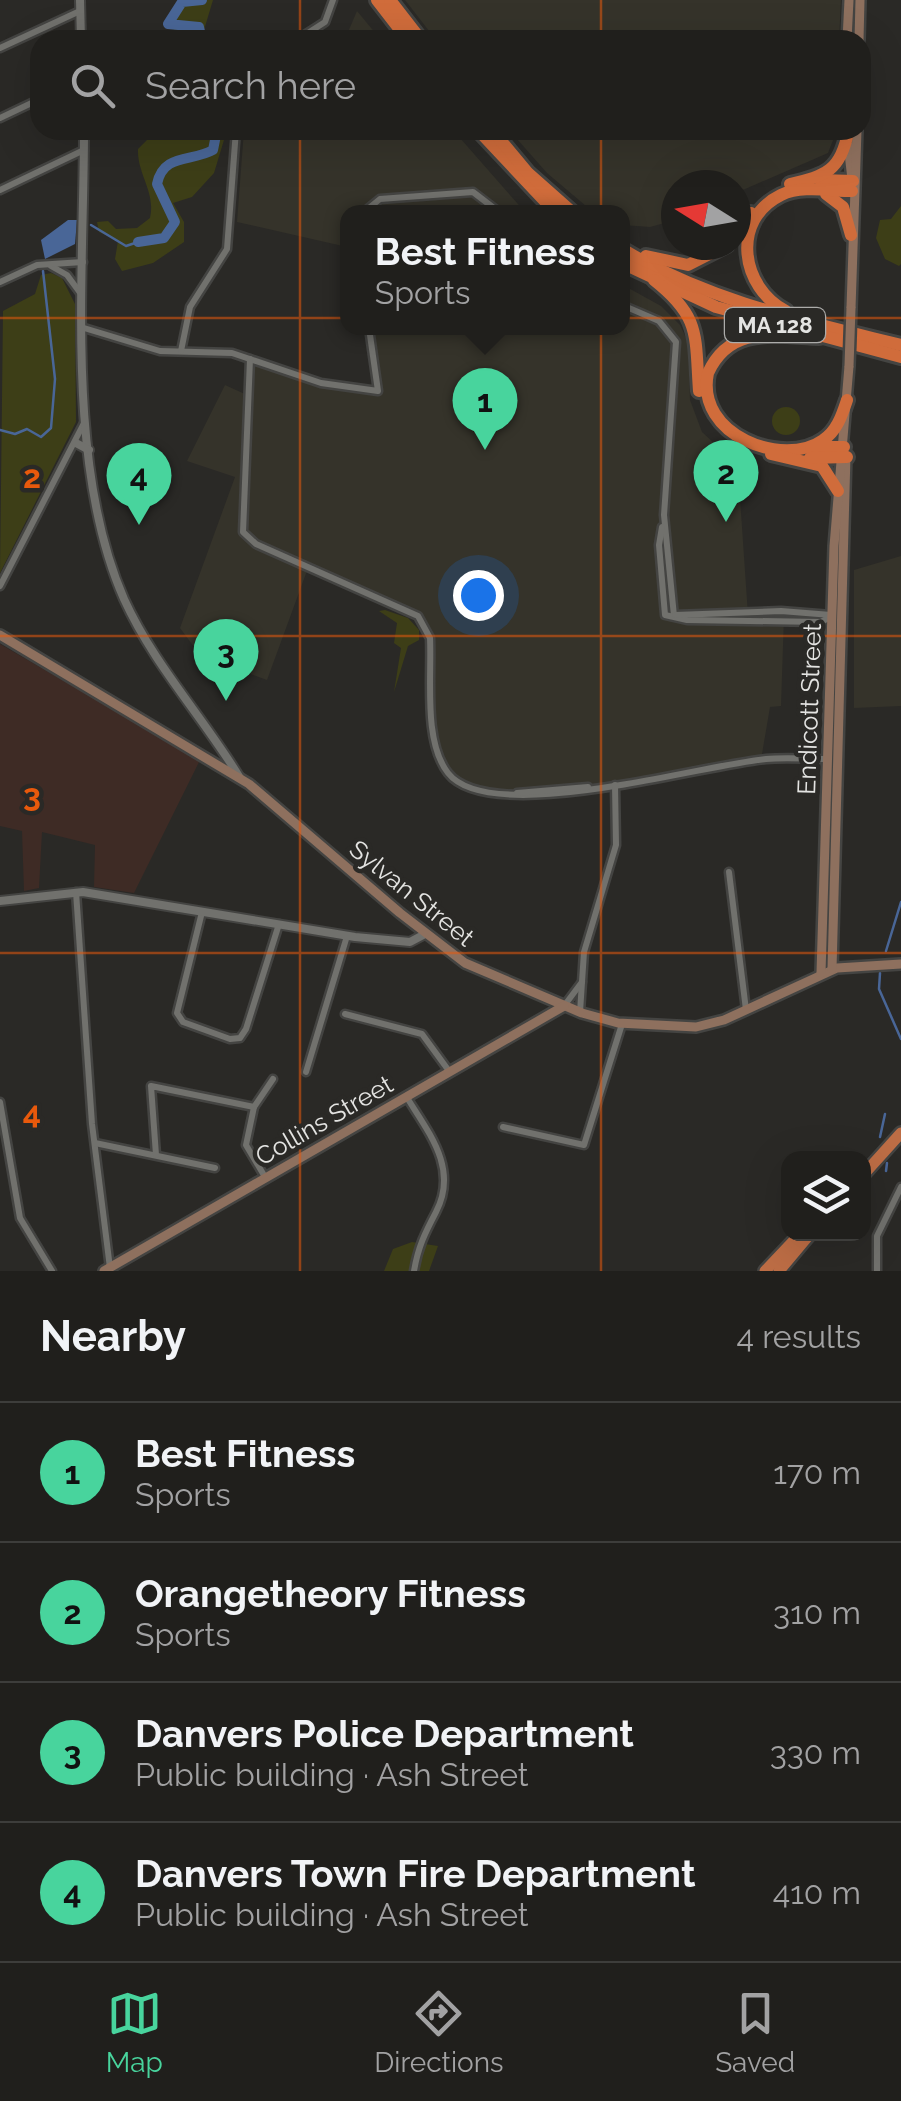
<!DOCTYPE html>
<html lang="en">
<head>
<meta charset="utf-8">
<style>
  body { margin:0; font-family:Raleway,sans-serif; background:#2d2c29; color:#f1f3f6 }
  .controls { position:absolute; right:30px; bottom:30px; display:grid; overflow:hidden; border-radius:20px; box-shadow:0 10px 40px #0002 }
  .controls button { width:90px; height:90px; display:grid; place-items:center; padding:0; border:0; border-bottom:2px solid #3d3d3b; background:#201f1c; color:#f1f3f6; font:50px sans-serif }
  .compass { position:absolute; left:661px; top:170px; width:90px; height:90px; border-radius:50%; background:#201f1c; box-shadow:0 10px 40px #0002; rotate:281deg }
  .you { position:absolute; left:478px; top:595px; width:35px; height:35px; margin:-25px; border:8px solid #fff; border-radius:50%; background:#1a73e8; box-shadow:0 0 0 15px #1a73e833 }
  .badge { display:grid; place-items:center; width:65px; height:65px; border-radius:50%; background:#48d49d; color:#111; font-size:32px; font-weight:700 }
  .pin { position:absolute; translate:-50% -82px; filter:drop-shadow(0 2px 5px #0008) }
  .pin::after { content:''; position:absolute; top:52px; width:35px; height:30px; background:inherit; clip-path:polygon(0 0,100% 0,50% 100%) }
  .popup { position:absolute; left:340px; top:205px; width:290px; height:130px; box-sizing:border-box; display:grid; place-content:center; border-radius:20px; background:#201f1c; filter:drop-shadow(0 2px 8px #0005); font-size:32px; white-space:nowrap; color:#a2a2a3 }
  .popup b { font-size:38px; color:#f1f3f6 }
  .popup::after { content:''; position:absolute; left:50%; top:100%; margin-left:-20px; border:20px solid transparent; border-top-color:#201f1c }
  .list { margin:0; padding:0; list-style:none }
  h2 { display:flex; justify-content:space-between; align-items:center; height:130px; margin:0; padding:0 40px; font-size:42px }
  h2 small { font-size:32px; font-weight:400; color:#a2a2a3 }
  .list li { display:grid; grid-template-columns:65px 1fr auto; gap:30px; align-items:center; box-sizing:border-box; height:140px; padding:0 40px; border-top:2px solid #3d3d3b }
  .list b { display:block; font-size:38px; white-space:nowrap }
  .list p { margin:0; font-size:32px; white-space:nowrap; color:#a2a2a3 }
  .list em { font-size:32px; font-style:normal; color:#a2a2a3 }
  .icon { flex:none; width:55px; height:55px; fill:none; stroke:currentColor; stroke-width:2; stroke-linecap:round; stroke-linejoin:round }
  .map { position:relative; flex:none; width:901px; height:1271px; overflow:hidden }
  .search { position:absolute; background:#201f1c; box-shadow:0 10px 40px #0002; left:30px; right:30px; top:30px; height:110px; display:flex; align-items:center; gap:25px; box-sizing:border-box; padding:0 35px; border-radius:30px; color:#a2a2a3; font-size:38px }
  .sheet { height:690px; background:#201f1c }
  nav { display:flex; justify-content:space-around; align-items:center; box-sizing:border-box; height:140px; border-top:2px solid #3d3d3b; background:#201f1c; font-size:28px; color:#a2a2a3 }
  nav a { display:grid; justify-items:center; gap:5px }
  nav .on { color:#48d49d }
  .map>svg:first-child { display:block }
  .built { fill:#35332a }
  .industrial { fill:#3e2b25 }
  .green { fill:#3d3e17 }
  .water { fill:#496697 }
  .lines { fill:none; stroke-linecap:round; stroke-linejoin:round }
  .stream { stroke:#496697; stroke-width:2.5 }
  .river { stroke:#496697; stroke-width:10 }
  .minor-casing { stroke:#444442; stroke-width:11 }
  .tertiary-casing { stroke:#444442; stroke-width:12 }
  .secondary-casing { stroke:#444442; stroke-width:14 }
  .trunk-casing { stroke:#444442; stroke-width:16 }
  .motorway-casing { stroke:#444442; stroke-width:18 }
  .minor { stroke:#71716d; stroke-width:6 }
  .tertiary { stroke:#71716d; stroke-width:8 }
  .secondary { stroke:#8e705e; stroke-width:9 }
  .trunk { stroke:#bd6d45; stroke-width:11 }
  .motorway { stroke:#d06c3b; stroke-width:12 }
  .secondary-bridge-casing { stroke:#444442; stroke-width:14; stroke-linecap:butt }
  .secondary-bridge { stroke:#8e705e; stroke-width:9 }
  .grid { fill:none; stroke:#e8590c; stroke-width:2.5; stroke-opacity:0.55 }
  .labels { text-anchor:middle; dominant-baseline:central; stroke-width:9; stroke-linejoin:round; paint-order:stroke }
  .shield { fill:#2a2926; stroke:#acacaa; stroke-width:2.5 }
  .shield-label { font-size:22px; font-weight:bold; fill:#e4e4e2 }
  .street-label { font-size:25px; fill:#e4e4e2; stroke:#2a2926 }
  .grid-label { font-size:32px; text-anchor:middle; font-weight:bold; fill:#e8590c; stroke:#2a2926; stroke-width:9; stroke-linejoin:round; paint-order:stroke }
</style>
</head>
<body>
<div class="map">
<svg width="901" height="1271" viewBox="0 0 901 1271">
  <rect width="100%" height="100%" fill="#2a2926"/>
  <g class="built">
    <polygon points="405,0 841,0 839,40 436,40"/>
    <polygon points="357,11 381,40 345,39"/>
    <polygon points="244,130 453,130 525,212 348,212 347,247 237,222"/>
    <polygon points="509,130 837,130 828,153 736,193 736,185 676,185 676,220 650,227 623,225 622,212 593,212 547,173"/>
    <polygon points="623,285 661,306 680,325 688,342 690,400 702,432 716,445 737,454 748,615 784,616 781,706 770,707 761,760 626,784 506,794 473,790 443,766 435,732 430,638 417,616 308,568 267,680 200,655 180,628 235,477 187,461 225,385 247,395 250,359 304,378 377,391 369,328 622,328"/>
    <polygon points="901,556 901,706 854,708 854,570"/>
  </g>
  <polygon class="industrial" points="0,644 200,760 134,893 94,887 95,845 42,832 39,888 24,891 22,831 0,826"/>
  <g class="green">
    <polygon points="179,0 213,0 204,30 215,40 176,40 172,19"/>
    <path d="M183,130H227L214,173L192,197L173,203L184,222V242L153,263L122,271L115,259L118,241L99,232L97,222L108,221L116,229L137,228L150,218C156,192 137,174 138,149L147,140H169Z"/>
    <polygon points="901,206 901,264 899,266 885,259 876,238 880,220 891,219"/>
    <polygon points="51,273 62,278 75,304 76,422 0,573 3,311 35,294 41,275"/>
    <circle cx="786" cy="421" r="14"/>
    <polygon points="385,610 408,618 419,630 419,640 408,646 394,692 401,648 394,643 397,623 379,611"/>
    <polygon points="412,1242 438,1246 429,1271 384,1271 393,1249"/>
  </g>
  <polygon class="water" points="68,220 77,220 75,244 45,259 41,240"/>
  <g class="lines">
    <g class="stream">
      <polyline points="91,225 126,246 138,242"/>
      <polyline points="0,430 15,434 27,429 41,437 51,428 55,379 43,271"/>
      <polyline points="886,951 901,902"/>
      <polyline points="880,973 879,989 901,1039"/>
      <polyline points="880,1137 885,1114"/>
      <polyline points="886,1171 887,1163"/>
    </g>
    <g class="river">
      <polyline points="202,0 182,2 168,24 199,27 202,40"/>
      <path d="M138,242L164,238L175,222L157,184C163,153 192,162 213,150L217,130"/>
    </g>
    <g class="minor-casing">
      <g id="minor">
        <polyline points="297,40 325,22 333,0"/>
        <polyline points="0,48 80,11"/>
        <polyline points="0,118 40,99"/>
        <polyline points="0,190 84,150"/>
        <polyline points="364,212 380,199 473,192 499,212"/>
        <polyline points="51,266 67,275 81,294"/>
        <polyline points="0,282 37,265 83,262"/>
        <polyline points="622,305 659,321 676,342 664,515 674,616"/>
        <polyline points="84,328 160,351 232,353 321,383 378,391 369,328"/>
        <polyline points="181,351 190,307 227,249 236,130"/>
        <path d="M250,359L243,532L256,544L418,616L430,638C432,677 423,741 448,773C490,827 701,765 766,759C786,757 807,759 827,759"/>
        <polyline points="662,527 659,545 665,615 687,620 821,622 832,616"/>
        <polyline points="0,586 84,423"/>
        <polyline points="675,615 781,611 831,615"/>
        <polyline points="517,793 588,787"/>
        <polyline points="729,872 746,1010"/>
        <polyline points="76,892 92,1124 110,1268"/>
        <polyline points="202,912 177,1013 183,1022 230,1039 240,1038 246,1029 279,924"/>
        <polyline points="564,1006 582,982"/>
        <polyline points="580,1012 584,952 616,845 615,785"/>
        <polyline points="345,1014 422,1034 449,1071"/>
        <polyline points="306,1072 347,936"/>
        <path d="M406,1096C428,1132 459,1168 436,1212C425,1233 418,1247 414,1271"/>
        <polyline points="0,1102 20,1218 52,1271"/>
        <polyline points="254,1107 273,1079"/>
        <polyline points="503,1127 584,1145 622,1024"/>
        <polyline points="95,1143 215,1168"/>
        <polyline points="156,1155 151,1086 254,1107 246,1145 265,1177"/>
        <polyline points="877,1271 877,1236 901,1187"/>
      </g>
    </g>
    <g class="tertiary-casing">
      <g id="tertiary">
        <polyline points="80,0 81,40"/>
        <path d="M84,130C84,275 65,465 124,599C154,665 203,717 240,778"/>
        <polyline points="76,443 89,450"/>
        <polyline points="0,901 83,892 355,937 410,942 425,934"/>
      </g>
    </g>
    <g class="secondary-casing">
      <g id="secondary">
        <polyline points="847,40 849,0"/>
        <polyline points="859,40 860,0"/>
        <polyline points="848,145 852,179"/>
        <polyline points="851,308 857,130"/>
        <polyline points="0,635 249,784 400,913 465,963 582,1013 618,1023 696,1027 724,1020 837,968 901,964"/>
        <polyline points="832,969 846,455"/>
        <polyline points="821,973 834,546 849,366"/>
        <polyline points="104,1271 564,1006"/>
      </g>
    </g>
    <g class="trunk-casing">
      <g id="trunk">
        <polyline points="864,1174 901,1133"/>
        <polyline points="765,1271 800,1234"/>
        <polyline points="779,1271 810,1234"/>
      </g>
    </g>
    <g class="motorway-casing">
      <g id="motorway">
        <polyline points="377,0 408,40"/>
        <polyline points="390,0 421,40"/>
        <polyline points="478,130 555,212"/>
        <polyline points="492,130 528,173 572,212"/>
        <polyline points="820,180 853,181"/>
        <path d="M790,184C826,176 841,170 848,132"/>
        <polyline points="826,194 843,207 851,235"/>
        <polyline points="736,235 751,213"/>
        <path d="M622,249C708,301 804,321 901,345"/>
        <polyline points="646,256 688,265 727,245"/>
        <polyline points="622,263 716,307 901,357"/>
        <path d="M654,280C701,317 695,335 699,391"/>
        <path d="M786,311C741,288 730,220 781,195C802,185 830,191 852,191"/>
        <path d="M819,337C774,335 730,325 708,373C695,436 784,468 823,440C837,431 842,415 847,400"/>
        <polyline points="811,447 844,447"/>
        <polyline points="771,454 822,466 838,491"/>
        <polyline points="810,458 847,457"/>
      </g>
    </g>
    <use href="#minor" class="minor"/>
    <use href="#tertiary" class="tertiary"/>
    <use href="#secondary" class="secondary"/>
    <use href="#trunk" class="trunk"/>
    <use href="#motorway" class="motorway"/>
    <g class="secondary-bridge-casing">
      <polyline id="secondary-bridge" points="849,366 851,308"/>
    </g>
    <use href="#secondary-bridge" class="secondary-bridge"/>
  </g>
  <path class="grid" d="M300,0V40M601,0V40M300,130V1271M601,130V1271M0,318H901M0,636H901M0,953H901"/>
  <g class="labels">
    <rect class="shield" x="725" y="308" width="100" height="34" rx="8"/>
    <g class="shield-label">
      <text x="775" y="325">MA 128</text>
    </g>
    <g class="street-label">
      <text transform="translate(809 709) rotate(-88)">Endicott Street</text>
      <text transform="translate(412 893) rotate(39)">Sylvan Street</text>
      <text transform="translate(324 1120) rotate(-30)">Collins Street</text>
    </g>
  </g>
  <g class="grid-label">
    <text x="32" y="488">2</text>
    <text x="32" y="806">3</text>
    <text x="32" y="1124">4</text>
  </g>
</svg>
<div class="controls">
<button><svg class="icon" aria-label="layers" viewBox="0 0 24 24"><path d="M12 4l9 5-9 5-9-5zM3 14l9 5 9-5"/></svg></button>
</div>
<svg class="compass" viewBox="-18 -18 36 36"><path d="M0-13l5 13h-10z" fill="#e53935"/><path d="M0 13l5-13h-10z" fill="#a2a2a3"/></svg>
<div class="you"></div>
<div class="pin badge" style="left:485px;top:450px">1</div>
<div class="popup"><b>Best Fitness</b>Sports</div>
<div class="pin badge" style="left:726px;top:522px">2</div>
<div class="pin badge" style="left:226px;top:701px">3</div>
<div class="pin badge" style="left:139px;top:525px">4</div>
<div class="search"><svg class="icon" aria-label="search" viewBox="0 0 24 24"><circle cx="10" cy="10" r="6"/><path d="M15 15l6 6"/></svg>Search here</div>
</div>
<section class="sheet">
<h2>Nearby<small>4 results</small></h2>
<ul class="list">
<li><span class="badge">1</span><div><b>Best Fitness</b><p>Sports</p></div><em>170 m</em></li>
<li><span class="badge">2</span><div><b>Orangetheory Fitness</b><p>Sports</p></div><em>310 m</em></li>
<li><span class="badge">3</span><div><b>Danvers Police Department</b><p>Public building · Ash Street</p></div><em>330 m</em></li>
<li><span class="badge">4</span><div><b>Danvers Town Fire Department</b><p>Public building · Ash Street</p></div><em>410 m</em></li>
</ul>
</section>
<nav>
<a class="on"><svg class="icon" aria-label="map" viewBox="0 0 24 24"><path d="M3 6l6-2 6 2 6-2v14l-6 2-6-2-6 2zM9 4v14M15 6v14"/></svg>Map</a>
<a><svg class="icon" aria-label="directions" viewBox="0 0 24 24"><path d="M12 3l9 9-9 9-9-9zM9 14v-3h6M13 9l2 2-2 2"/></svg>Directions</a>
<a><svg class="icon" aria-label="saved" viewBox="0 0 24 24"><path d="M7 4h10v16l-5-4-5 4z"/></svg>Saved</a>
</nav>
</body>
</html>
